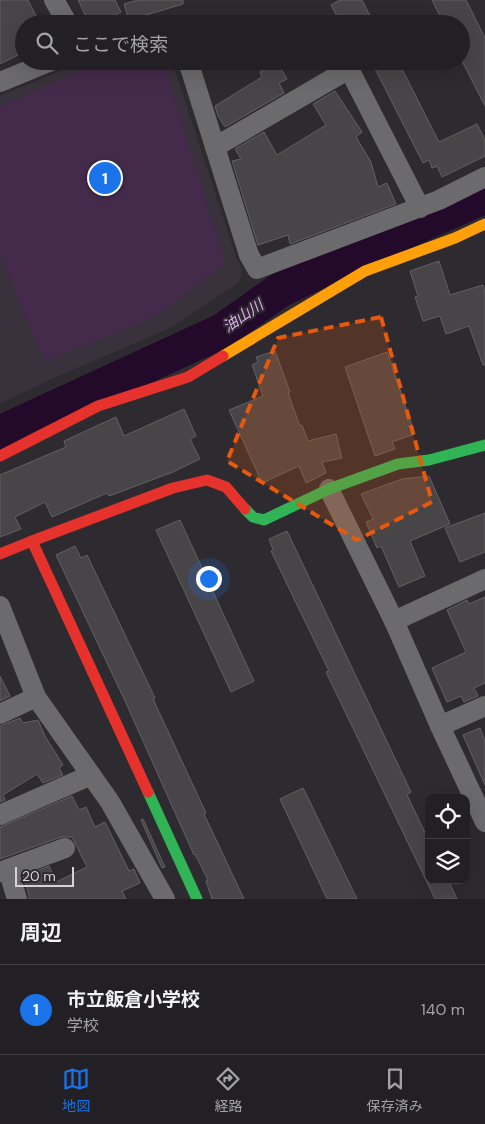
<!DOCTYPE html>
<html lang="ja">
<head>
<meta charset="utf-8">
<style>
  body { margin:0; font-family:"DM Sans","Noto Sans JP",sans-serif; background:#2a282c; color:#f1f3f6 }
  .controls { position:absolute; right:15px; bottom:15px; display:grid; overflow:hidden; border-radius:10px; box-shadow:0 5px 20px #0002 }
  .controls button { width:45px; height:45px; display:grid; place-items:center; padding:0; border:0; border-bottom:1px solid #3f3e41; background:#222024; color:#f1f3f6; font:25px sans-serif }
  .scale { position:absolute; left:15px; bottom:12px; width:59px; box-sizing:border-box; padding-left:5px; border:2px solid #d6d3d7; border-top:0; font-size:14px; line-height:18px; white-space:nowrap; color:#d6d3d7; -webkit-text-stroke:4px #2f2a31; paint-order:stroke }
  .you { position:absolute; left:208px; top:578px; width:18px; height:18px; margin:-12px; border:4px solid #fff; border-radius:50%; background:#1a73e8; box-shadow:0 0 0 8px #1a73e833 }
  .badge { display:grid; place-items:center; width:32px; height:32px; border-radius:50%; background:#1a73e8; color:#fff; font-size:16px; font-weight:700 }
  .pin { position:absolute; translate:-50% -50%; border:2px solid #fff; box-shadow:0 1px 5px #0006 }
  .list { margin:0; padding:0; list-style:none }
  h2 { display:flex; justify-content:space-between; align-items:center; height:65px; margin:0; padding:0 20px; font-size:21px }
  h2 small { font-size:16px; font-weight:400; color:#a2a3a6 }
  .list li { display:grid; grid-template-columns:32px 1fr auto; gap:15px; align-items:center; box-sizing:border-box; height:90px; padding:0 20px; border-top:1px solid #3f3e41 }
  .list b { display:block; font-size:19px; white-space:nowrap }
  .list p { margin:0; font-size:16px; white-space:nowrap; color:#a2a3a6 }
  .list em { font-size:16px; font-style:normal; color:#a2a3a6 }
  .icon { flex:none; width:28px; height:28px; fill:none; stroke:currentColor; stroke-width:2; stroke-linecap:round; stroke-linejoin:round }
  .map { position:relative; flex:none; width:485px; height:899px; overflow:hidden }
  .search { position:absolute; background:#222024; box-shadow:0 5px 20px #0002; left:15px; right:15px; top:15px; height:55px; display:flex; align-items:center; gap:12px; box-sizing:border-box; padding:0 18px; border-radius:28px; color:#a2a3a6; font-size:19px }
  .sheet { height:155px; background:#222024 }
  nav { display:flex; justify-content:space-around; align-items:center; box-sizing:border-box; height:70px; border-top:1px solid #3f3e41; background:#222024; font-size:14px; color:#a2a3a6 }
  nav a { display:grid; justify-items:center; gap:2px }
  nav .on { color:#1a73e8 }
  .map>svg:first-child { display:block }
  .built { fill:#39313b }
  .park { fill:#442b4b }
  .lines { fill:none; stroke-linecap:round; stroke-linejoin:round }
  .river { stroke:#23092a; stroke-width:35 }
  .building { fill:#484549; stroke:#626063 }
  .street { stroke:#6b6a6c; stroke-width:20 }
  .fast { stroke:#30b455; stroke-width:11 }
  .slow { stroke:#ff9f0a; stroke-width:11 }
  .jam { stroke:#e5322d; stroke-width:11 }
  .marked { fill:#e8590c; fill-opacity:0.2; stroke:#e8590c; stroke-width:4; stroke-dasharray:10 6; stroke-linejoin:round }
  .labels { text-anchor:middle; dominant-baseline:central; stroke-width:4.5; stroke-linejoin:round; paint-order:stroke }
  .water-label { font-size:15px; font-style:italic; fill:#deaced; stroke:#2f2a31 }
</style>
</head>
<body>
<div class="map">
<svg width="485" height="899" viewBox="0 0 485 899">
  <rect width="100%" height="100%" fill="#2e2b30"/>
  <polygon class="built" points="84,61 172,61 237,260 243,270 239,282 170,328 49,380 0,404 0,96"/>
  <polygon class="park" points="114,61 163,61 225,263 156,316 45,362 0,255 0,107 82,70"/>
  <g class="lines">
    <polyline class="river" points="0,433 222,331 280,290 355,254 485,196"/>
  </g>
  <g class="building">
    <polygon points="0,0 28,0 40,24 24,24 24,52 0,64"/>
    <polygon points="78,0 115,0 121,12 102,22 100,18 89,23"/>
    <polygon points="138,0 183,0 183,4 129,20 124,4"/>
    <polygon points="340,0 362,0 374,24 341,24 331,5"/>
    <polygon points="432,0 466,0 485,38 485,106 461,59 461,24 444,24"/>
    <polygon points="371,61 398,61 439,142 477,124 485,140 485,156 442,177 437,166 432,168 429,160 423,163"/>
    <polygon points="277,62 287,79 279,83 284,93 225,127 218,116 215,106 262,77 260,72"/>
    <polygon points="335,91 362,132 356,137 371,162 378,187 387,183 396,204 290,244 288,235 258,245 232,161 241,159 235,149 264,132 277,155 326,125 313,104"/>
    <polygon points="439,261 450,295 483,285 485,293 485,365 483,365 469,326 446,334 440,316 423,321 415,297 418,296 410,271"/>
    <polygon points="275,351 290,392 288,393 300,426 302,425 308,441 336,434 342,458 322,462 326,473 306,483 299,466 262,483 229,410 263,396 252,365 258,362 256,357"/>
    <polygon points="387,352 415,434 392,442 395,449 375,456 345,367"/>
    <polygon points="184,409 196,436 190,439 200,459 173,472 109,496 107,493 52,517 45,502 15,517 21,529 0,537 0,475 66,447 64,441 116,417 124,436"/>
    <polygon points="429,476 450,524 410,541 425,576 399,587 381,546 377,548 366,522 373,519 361,494 402,479"/>
    <polygon points="485,513 485,552 460,562 445,528"/>
    <polygon points="180,520 254,681 231,692 156,530"/>
    <polygon points="287,531 411,792 407,795 429,841 429,880 448,880 457,899 435,899 326,672 329,671 271,551 273,550 269,539"/>
    <polygon points="75,546 81,558 87,555 155,698 153,699 206,813 204,814 244,899 212,899 206,881 208,880 195,854 194,855 126,703 56,555"/>
    <polygon points="485,597 485,683 474,688 478,696 464,702 461,696 447,702 432,668 466,652 447,610 467,600 469,604"/>
    <polygon points="0,676 10,696 0,701"/>
    <polygon points="20,718 23,723 38,720 45,736 63,765 59,768 63,775 43,783 37,774 3,795 5,800 0,802 0,726"/>
    <polygon points="480,728 485,741 485,785 463,735"/>
    <polygon points="303,788 309,800 357,899 327,899 280,799"/>
    <polygon points="72,796 79,810 86,807 95,827 105,822 129,871 134,869 140,883 122,891 126,899 29,899 29,895 23,876 49,866 56,882 87,867 72,837 61,837 0,859 0,827"/>
    <polygon points="143,819 165,867 162,868 141,820"/>
  </g>
  <g class="lines">
    <g class="street">
      <polyline points="54,0 68,24"/>
      <polyline points="188,61 249,255 257,269 439,200 485,177"/>
      <polyline points="0,82 51,61"/>
      <polyline points="215,147 349,69 420,208"/>
      <polyline points="329,489 394,621 440,726 485,822"/>
      <polyline points="0,606 36,697 110,802 165,899"/>
      <polyline points="394,621 485,579"/>
      <polyline points="0,714 36,697"/>
      <polyline points="440,726 485,706"/>
      <polyline points="0,815 91,775"/>
      <polyline points="8,869 17,899"/>
      <polyline points="0,872 65,848"/>
    </g>
    <g class="fast">
      <polyline points="245,509 253,517 264,520 329,489 398,464 429,460 485,445"/>
      <polyline points="148,792 197,899"/>
    </g>
    <polyline class="slow" points="223,356 365,271 455,238 485,224"/>
    <g class="jam">
      <polyline points="0,456 98,406 188,377 223,356"/>
      <polyline points="32,541 173,488 207,480 226,487 245,509"/>
      <polyline points="0,554 32,541 148,792"/>
    </g>
  </g>
  <path class="marked" d="M381,317L432,502L357,540L227,461L278,338Z"/>
  <g class="labels">
    <g class="water-label">
      <text transform="translate(243 316) rotate(-34)">油山川</text>
    </g>
  </g>
</svg>
<div class="controls">
<button><svg class="icon" aria-label="locate" viewBox="0 0 24 24"><circle cx="12" cy="12" r="6"/><path d="M12 2v4M12 18v4M2 12h4M18 12h4"/></svg></button>
<button><svg class="icon" aria-label="layers" viewBox="0 0 24 24"><path d="M12 4l9 5-9 5-9-5zM3 14l9 5 9-5"/></svg></button>
</div>
<div class="scale">20 m</div>
<div class="you"></div>
<div class="pin badge" style="left:105px;top:178px">1</div>
<div class="search"><svg class="icon" aria-label="search" viewBox="0 0 24 24"><circle cx="10" cy="10" r="6"/><path d="M15 15l6 6"/></svg>ここで検索</div>
</div>
<section class="sheet">
<h2>周辺<small></small></h2>
<ul class="list">
<li><span class="badge">1</span><div><b>市立飯倉小学校</b><p>学校</p></div><em>140 m</em></li>
</ul>
</section>
<nav>
<a class="on"><svg class="icon" aria-label="map" viewBox="0 0 24 24"><path d="M3 6l6-2 6 2 6-2v14l-6 2-6-2-6 2zM9 4v14M15 6v14"/></svg>地図</a>
<a><svg class="icon" aria-label="directions" viewBox="0 0 24 24"><path d="M12 3l9 9-9 9-9-9zM9 14v-3h6M13 9l2 2-2 2"/></svg>経路</a>
<a><svg class="icon" aria-label="saved" viewBox="0 0 24 24"><path d="M7 4h10v16l-5-4-5 4z"/></svg>保存済み</a>
</nav>
</body>
</html>
